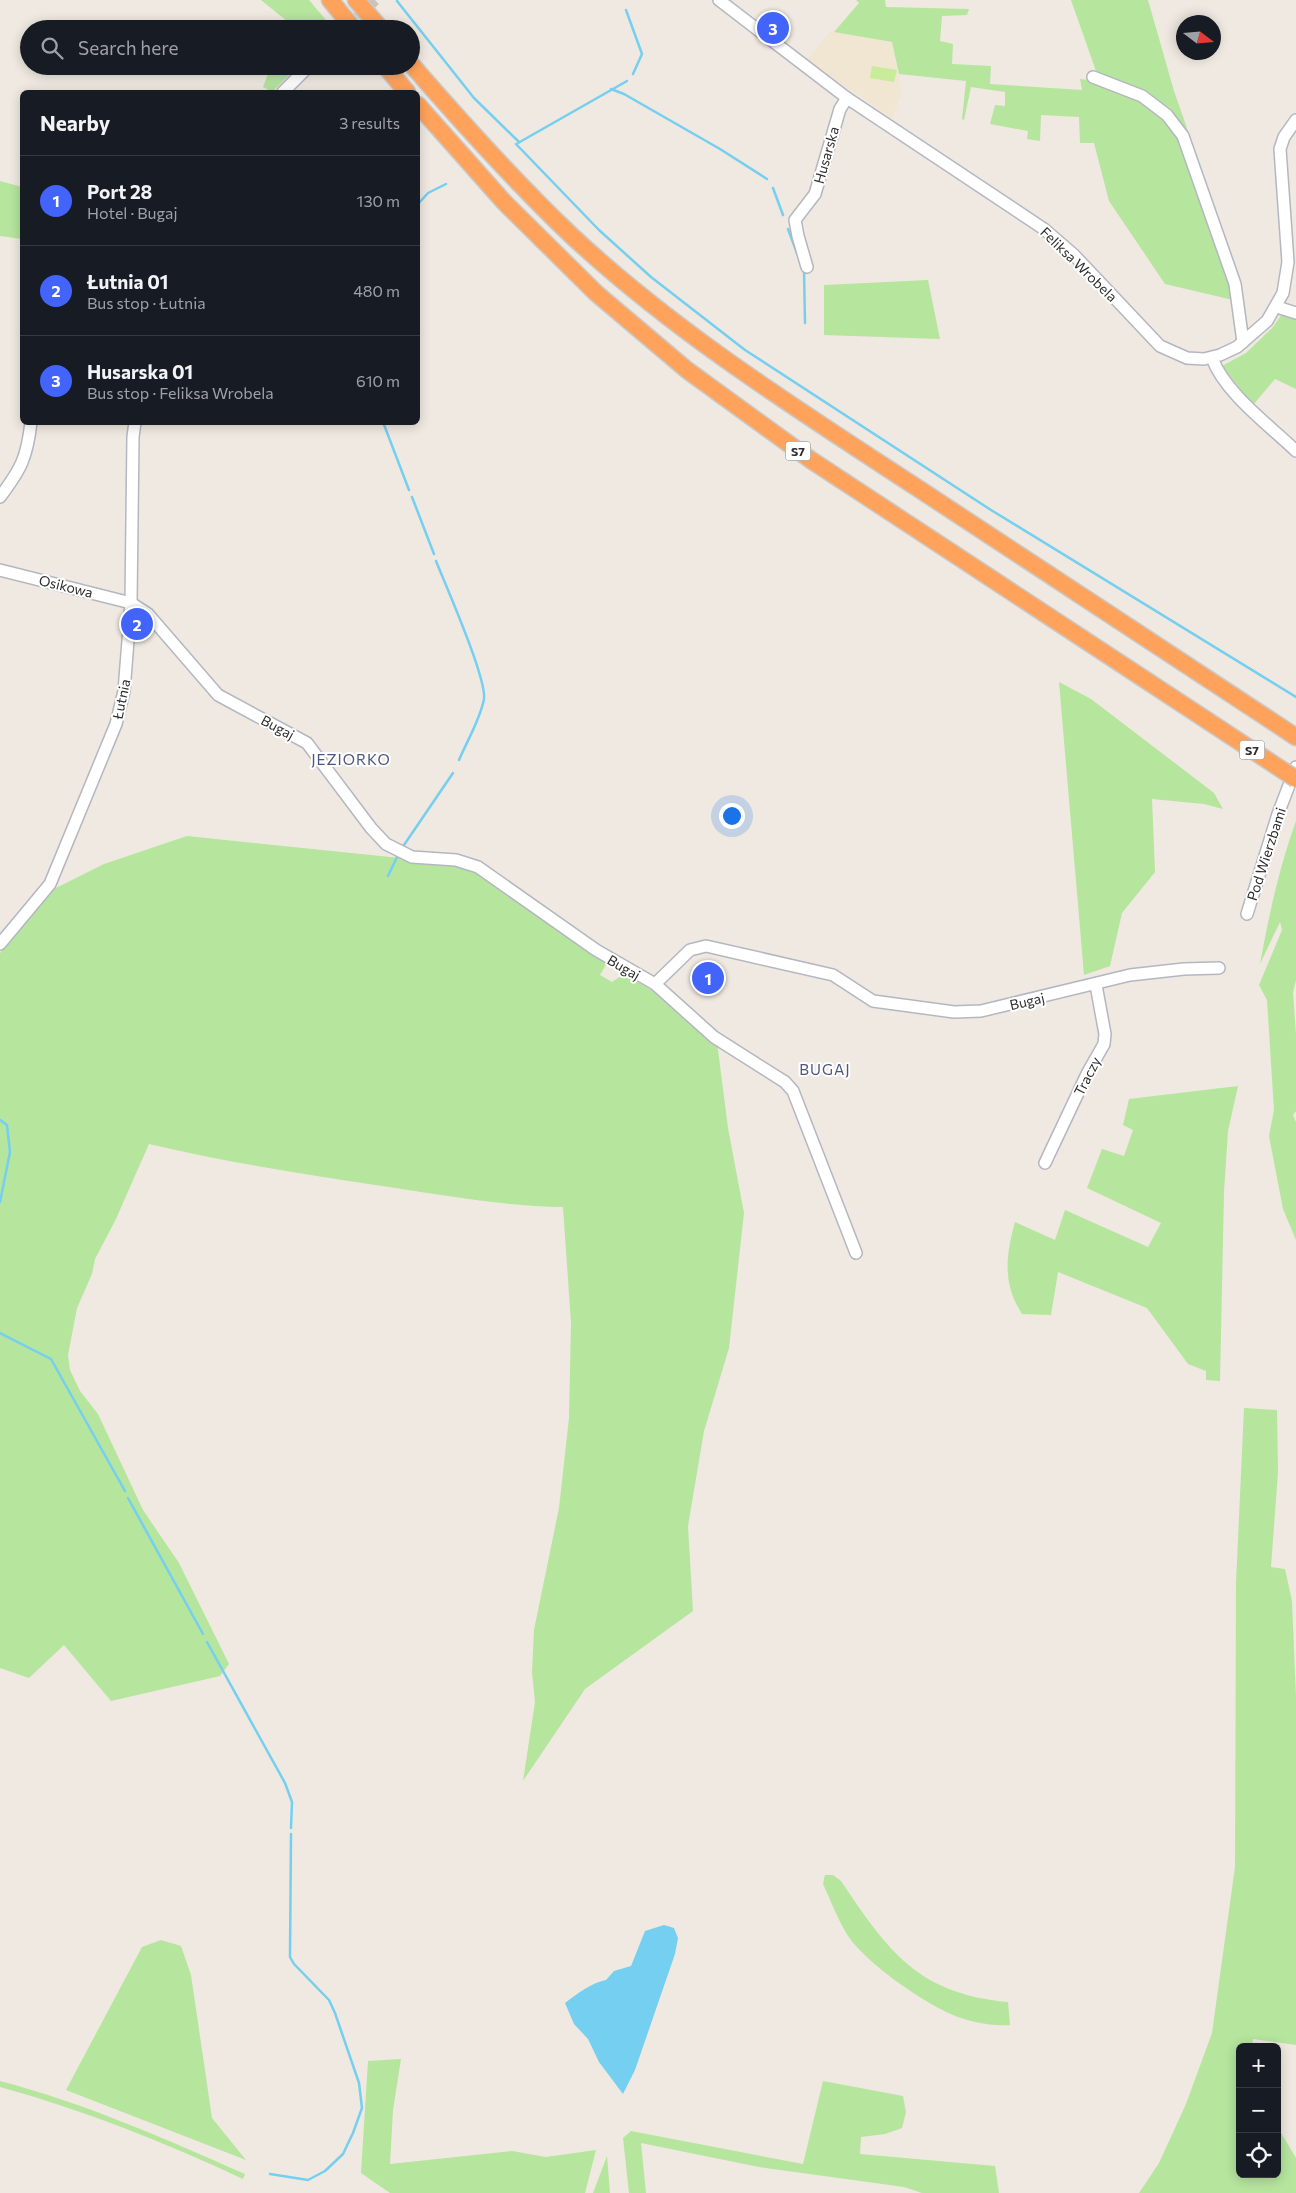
<!DOCTYPE html>
<html lang="en">
<head>
<meta charset="utf-8">
<style>
  body { margin:0; font-family:Commissioner,sans-serif; background:#20242c; color:#f1f3f6 }
  .controls { position:absolute; right:15px; bottom:15px; display:grid; overflow:hidden; border-radius:8px; box-shadow:0 2px 12px #0003 }
  .controls button { width:45px; height:45px; display:grid; place-items:center; padding:0; border:0; border-bottom:1px solid #363941; background:#171b24; color:#f1f3f6; font:25px sans-serif }
  .compass { position:absolute; left:1176px; top:15px; width:45px; height:45px; border-radius:50%; background:#171b24; box-shadow:0 2px 12px #0003; rotate:106deg }
  .you { position:absolute; left:731px; top:815px; width:18px; height:18px; margin:-12px; border:4px solid #fff; border-radius:50%; background:#1a73e8; box-shadow:0 0 0 8px #1a73e833 }
  .badge { display:grid; place-items:center; width:32px; height:32px; border-radius:50%; background:#4264fb; color:#fff; font-size:16px; font-weight:700 }
  .pin { position:absolute; translate:-50% -50%; border:2px solid #fff; box-shadow:0 1px 5px #0006 }
  .list { margin:0; padding:0; list-style:none }
  h2 { display:flex; justify-content:space-between; align-items:center; height:65px; margin:0; padding:0 20px; font-size:21px }
  h2 small { font-size:16px; font-weight:400; color:#9ea1a6 }
  .list li { display:grid; grid-template-columns:32px 1fr auto; gap:15px; align-items:center; box-sizing:border-box; height:90px; padding:0 20px; border-top:1px solid #363941 }
  .list b { display:block; font-size:19px; white-space:nowrap }
  .list p { margin:0; font-size:16px; white-space:nowrap; color:#9ea1a6 }
  .list em { font-size:16px; font-style:normal; color:#9ea1a6 }
  .icon { flex:none; width:28px; height:28px; fill:none; stroke:currentColor; stroke-width:2; stroke-linecap:round; stroke-linejoin:round }
  .map { position:relative; flex:none; width:1296px; height:2193px; overflow:hidden }
  .search { position:absolute; background:#171b24; box-shadow:0 2px 12px #0003; left:20px; top:20px; width:400px; height:55px; display:flex; align-items:center; gap:12px; box-sizing:border-box; padding:0 18px; border-radius:28px; color:#9ea1a6; font-size:19px }
  .panel { position:absolute; background:#171b24; box-shadow:0 2px 12px #0003; left:20px; top:90px; width:400px; height:335px; border-radius:8px }
  .map>svg:first-child { display:block }
  .education { fill:#f0e6d1 }
  .green { fill:#b6e59e }
  .pitch { fill:#c9ec9a }
  .water { fill:#75cff0 }
  .lines { fill:none; stroke-linecap:round; stroke-linejoin:round }
  .stream { stroke:#75cff0; stroke-width:2.5 }
  .minor-tunnel { stroke:#c8c4bd; stroke-width:11; stroke-dasharray:11 5.5; stroke-linecap:butt }
  .minor-casing { stroke:#b4b7c1; stroke-width:14 }
  .highway-casing { stroke:#c9c9c9; stroke-width:19 }
  .minor { stroke:#fff; stroke-width:11 }
  .highway { stroke:#ffa35c; stroke-width:16 }
  .highway-bridge-casing { stroke:#c9c9c9; stroke-width:19; stroke-linecap:butt }
  .highway-bridge { stroke:#ffa35c; stroke-width:16 }
  .labels { text-anchor:middle; dominant-baseline:central; stroke-width:4; stroke-linejoin:round; paint-order:stroke }
  .shield { fill:#fff; stroke:#6d6d6d; stroke-width:1 }
  .shield-label { font-size:12px; font-weight:bold; fill:#2e2e2e }
  .street-label { font-size:14px; fill:#2e2e2e; stroke:#fff }
  .neighbourhood-label { font-size:15px; letter-spacing:1px; fill:#4d5680; stroke:#fff }
</style>
</head>
<body>
<div class="map">
<svg width="1296" height="2193" viewBox="0 0 1296 2193">
  <rect width="100%" height="100%" fill="#efe9e1"/>
  <polygon class="education" points="831,31 892,43 902,93 892,118 807,60"/>
  <g class="green">
    <polygon points="261,0 309,0 331,26 328,29 286,29 288,22"/>
    <polygon points="856,0 885,0 886,7 969,9 967,15 942,16 940,41 953,44 952,64 991,66 990,84 1082,90 1080,79 1089,80 1147,102 1175,129 1227,269 1233,300 1165,284 1109,201 1094,143 1080,143 1079,117 1041,115 1040,141 1027,139 1028,131 990,124 995,105 1005,106 1005,92 971,87 964,120 962,119 966,81 899,74 892,42 834,32 859,3"/>
    <polygon points="1071,0 1148,0 1174,91 1190,137 1167,111 1096,71"/>
    <polygon points="271,66 298,66 272,92 263,87"/>
    <polygon points="0,181 22,187 22,239 0,236"/>
    <polygon points="928,280 940,339 824,335 824,285"/>
    <polygon points="1282,314 1296,316 1296,389 1275,379 1253,405 1222,366 1246,353 1273,327"/>
    <polygon points="1059,682 1091,699 1214,793 1223,809 1204,804 1152,799 1155,872 1122,913 1110,966 1084,975"/>
    <path d="M1296,821V980L1293,993L1296,1035V1111L1293,1115L1296,1122V1240L1283,1209L1269,1136L1274,1110L1267,1000L1259,985L1282,930L1280,922L1260,964C1269,915 1279,868 1296,821Z"/>
    <path d="M187,836L400,858C425,866 452,862 478,870L607,963L600,975L612,982L624,974C659,993 687,1016 717,1042L728,1128L744,1213L729,1348L704,1431L688,1526L693,1611L585,1689L523,1781L535,1702L532,1672L534,1630L559,1508L569,1418L571,1323L563,1207C504,1206 447,1196 389,1187C309,1175 229,1163 149,1144L115,1221L95,1259L92,1274L77,1308L68,1355L70,1370L80,1391L98,1414L143,1510L179,1563L229,1664L220,1676L111,1701L64,1645L29,1678L0,1668V953L52,890L104,864Z"/>
    <path d="M1238,1086L1228,1131L1224,1192L1220,1381L1206,1380V1371L1188,1364L1147,1308L1058,1272L1051,1315L1022,1314C1002,1283 1006,1255 1015,1222L1055,1240L1065,1210L1148,1247L1161,1223L1087,1188L1102,1149L1124,1156L1133,1130L1123,1125L1129,1099Z"/>
    <polygon points="1244,1408 1277,1410 1278,1472 1271,1567 1285,1569 1292,1601 1296,1698 1296,2045 1253,2039 1252,2047 1240,2047 1240,2174 1277,2174 1277,2126 1296,2158 1296,2193 1139,2193 1159,2163 1186,2104 1212,2033 1235,1867 1236,1583"/>
    <path d="M825,1875H833L841,1881C888,1951 918,1994 1008,2002L1010,2025C993,2026 975,2023 958,2017C926,2005 867,1964 848,1936C838,1920 831,1901 823,1884Z"/>
    <polygon points="161,1940 181,1946 191,1975 212,2118 246,2160 66,2090 142,1947"/>
    <polygon points="401,2059 393,2110 390,2164 512,2151 546,2157 596,2150 585,2193 390,2193 361,2173 368,2061"/>
    <path d="M0,2081C85,2103 165,2139 245,2174L243,2179C164,2142 84,2110 0,2087Z"/>
    <polygon points="823,2081 903,2096 906,2112 902,2128 885,2134 861,2137 860,2154 995,2166 999,2193 922,2193 904,2187 759,2167 641,2143 646,2193 629,2193 623,2138 631,2131 803,2164"/>
    <polygon points="607,2156 610,2193 593,2193"/>
  </g>
  <polygon class="pitch" points="872,66 897,70 894,82 870,78"/>
  <path class="water" d="M664,1925L674,1928L678,1938L675,1954L635,2070L623,2094L599,2062L588,2039L574,2024L565,2003C577,1994 591,1983 606,1980L614,1971L631,1966L645,1931Z"/>
  <g class="lines">
    <g class="stream">
      <polyline points="397,1 474,98 519,142"/>
      <polyline points="626,10 642,54 633,74"/>
      <polyline points="611,89 624,94 720,149 767,179"/>
      <polyline points="518,143 627,81"/>
      <polyline points="516,144 599,230 651,277 745,350 991,510 1296,697"/>
      <polyline points="773,188 783,215"/>
      <polyline points="418,204 428,193 446,184"/>
      <polyline points="788,229 797,253"/>
      <polyline points="804,270 805,323"/>
      <polyline points="383,422 409,490"/>
      <polyline points="412,497 434,554"/>
      <path d="M436,561C446,586 487,679 484,699C480,720 467,741 459,760"/>
      <polyline points="404,845 453,773"/>
      <polyline points="388,876 397,857"/>
      <polyline points="0,1120 7,1125 10,1152 0,1202"/>
      <polyline points="0,1333 51,1359 125,1491"/>
      <polyline points="128,1498 203,1634"/>
      <polyline points="207,1642 285,1783 292,1802 291,1828"/>
      <polyline points="270,2174 308,2180 325,2171 343,2154 353,2133 362,2108 359,2083 335,2013 329,2000 294,1964 290,1957 291,1834"/>
    </g>
    <polyline class="minor-tunnel" points="346,29 375,0"/>
    <g class="minor-casing">
      <g id="minor">
        <polyline points="719,0 847,98 1044,229 1074,255 1160,346 1187,358 1204,359 1220,355 1237,347 1267,321 1283,293 1288,262 1280,149 1284,137 1296,120"/>
        <polyline points="1093,77 1142,96 1167,115 1183,136 1235,284 1243,342"/>
        <polyline points="283,92 309,66"/>
        <polyline points="807,267 798,236 795,220 815,194 840,109 847,98"/>
        <polyline points="1277,307 1296,313"/>
        <path d="M1212,358C1225,393 1269,425 1296,451"/>
        <path d="M0,497C21,469 27,458 31,422"/>
        <polyline points="0,570 131,603 148,614 218,695 307,743 371,828 386,844 412,857 456,860 478,867 596,950 655,984 690,950 706,946 833,975 873,1001 954,1012 981,1011 1130,975 1184,969 1219,968"/>
        <polyline points="1247,914 1278,814 1296,767"/>
        <polyline points="0,944 50,884 116,724 124,691 131,603 133,437 135,422"/>
        <polyline points="655,984 714,1037 785,1082 793,1091 856,1253"/>
        <polyline points="1045,1163 1087,1074 1104,1044 1105,1034 1096,985"/>
      </g>
    </g>
    <g class="highway-casing">
      <g id="highway">
        <polyline points="330,0 354,29"/>
        <polyline points="356,0 381,29"/>
        <path d="M411,64C463,124 515,182 572,236C676,333 797,409 916,487C1043,570 1169,654 1296,737"/>
        <polyline points="385,66 407,92"/>
        <polyline points="418,105 504,202 596,293 687,370 811,460 1208,721"/>
      </g>
    </g>
    <use href="#minor" class="minor"/>
    <use href="#highway" class="highway"/>
    <g class="highway-bridge-casing">
      <polyline id="highway-bridge" points="1208,721 1296,779"/>
    </g>
    <use href="#highway-bridge" class="highway-bridge"/>
  </g>
  <g class="labels">
    <g class="shield">
      <rect x="785.5" y="441.5" width="25" height="19" rx="4"/>
      <rect x="1239.5" y="740.5" width="25" height="19" rx="4"/>
    </g>
    <g class="shield-label">
      <text x="798" y="451">S7</text>
      <text x="1252" y="750">S7</text>
    </g>
    <g class="street-label">
      <text transform="translate(826 155) rotate(-74)">Husarska</text>
      <text transform="translate(1079 264) rotate(44)">Feliksa Wrobela</text>
      <text transform="translate(66 586) rotate(14)">Osikowa</text>
      <text transform="translate(121 699) rotate(-78)">Łutnia</text>
      <text transform="translate(278 727) rotate(28)">Bugaj</text>
      <text transform="translate(1266 854) rotate(-72)">Pod Wierzbami</text>
      <text transform="translate(624 967) rotate(30)">Bugaj</text>
      <text transform="translate(1027 1001) rotate(-13)">Bugaj</text>
      <text transform="translate(1087 1076) rotate(-63)">Traczy</text>
    </g>
    <g class="neighbourhood-label">
      <text x="351" y="759">JEZIORKO</text>
      <text x="825" y="1069">BUGAJ</text>
    </g>
  </g>
</svg>
<div class="controls">
<button>+</button>
<button>−</button>
<button><svg class="icon" aria-label="locate" viewBox="0 0 24 24"><circle cx="12" cy="12" r="6"/><path d="M12 2v4M12 18v4M2 12h4M18 12h4"/></svg></button>
</div>
<svg class="compass" viewBox="-18 -18 36 36"><path d="M0-13l5 13h-10z" fill="#e53935"/><path d="M0 13l5-13h-10z" fill="#9ea1a6"/></svg>
<div class="you"></div>
<div class="pin badge" style="left:708px;top:978px">1</div>
<div class="pin badge" style="left:137px;top:624px">2</div>
<div class="pin badge" style="left:773px;top:28px">3</div>
<div class="search"><svg class="icon" aria-label="search" viewBox="0 0 24 24"><circle cx="10" cy="10" r="6"/><path d="M15 15l6 6"/></svg>Search here</div>
<section class="panel">
<h2>Nearby<small>3 results</small></h2>
<ul class="list">
<li><span class="badge">1</span><div><b>Port 28</b><p>Hotel · Bugaj</p></div><em>130 m</em></li>
<li><span class="badge">2</span><div><b>Łutnia 01</b><p>Bus stop · Łutnia</p></div><em>480 m</em></li>
<li><span class="badge">3</span><div><b>Husarska 01</b><p>Bus stop · Feliksa Wrobela</p></div><em>610 m</em></li>
</ul>
</section>
</div>
</body>
</html>
